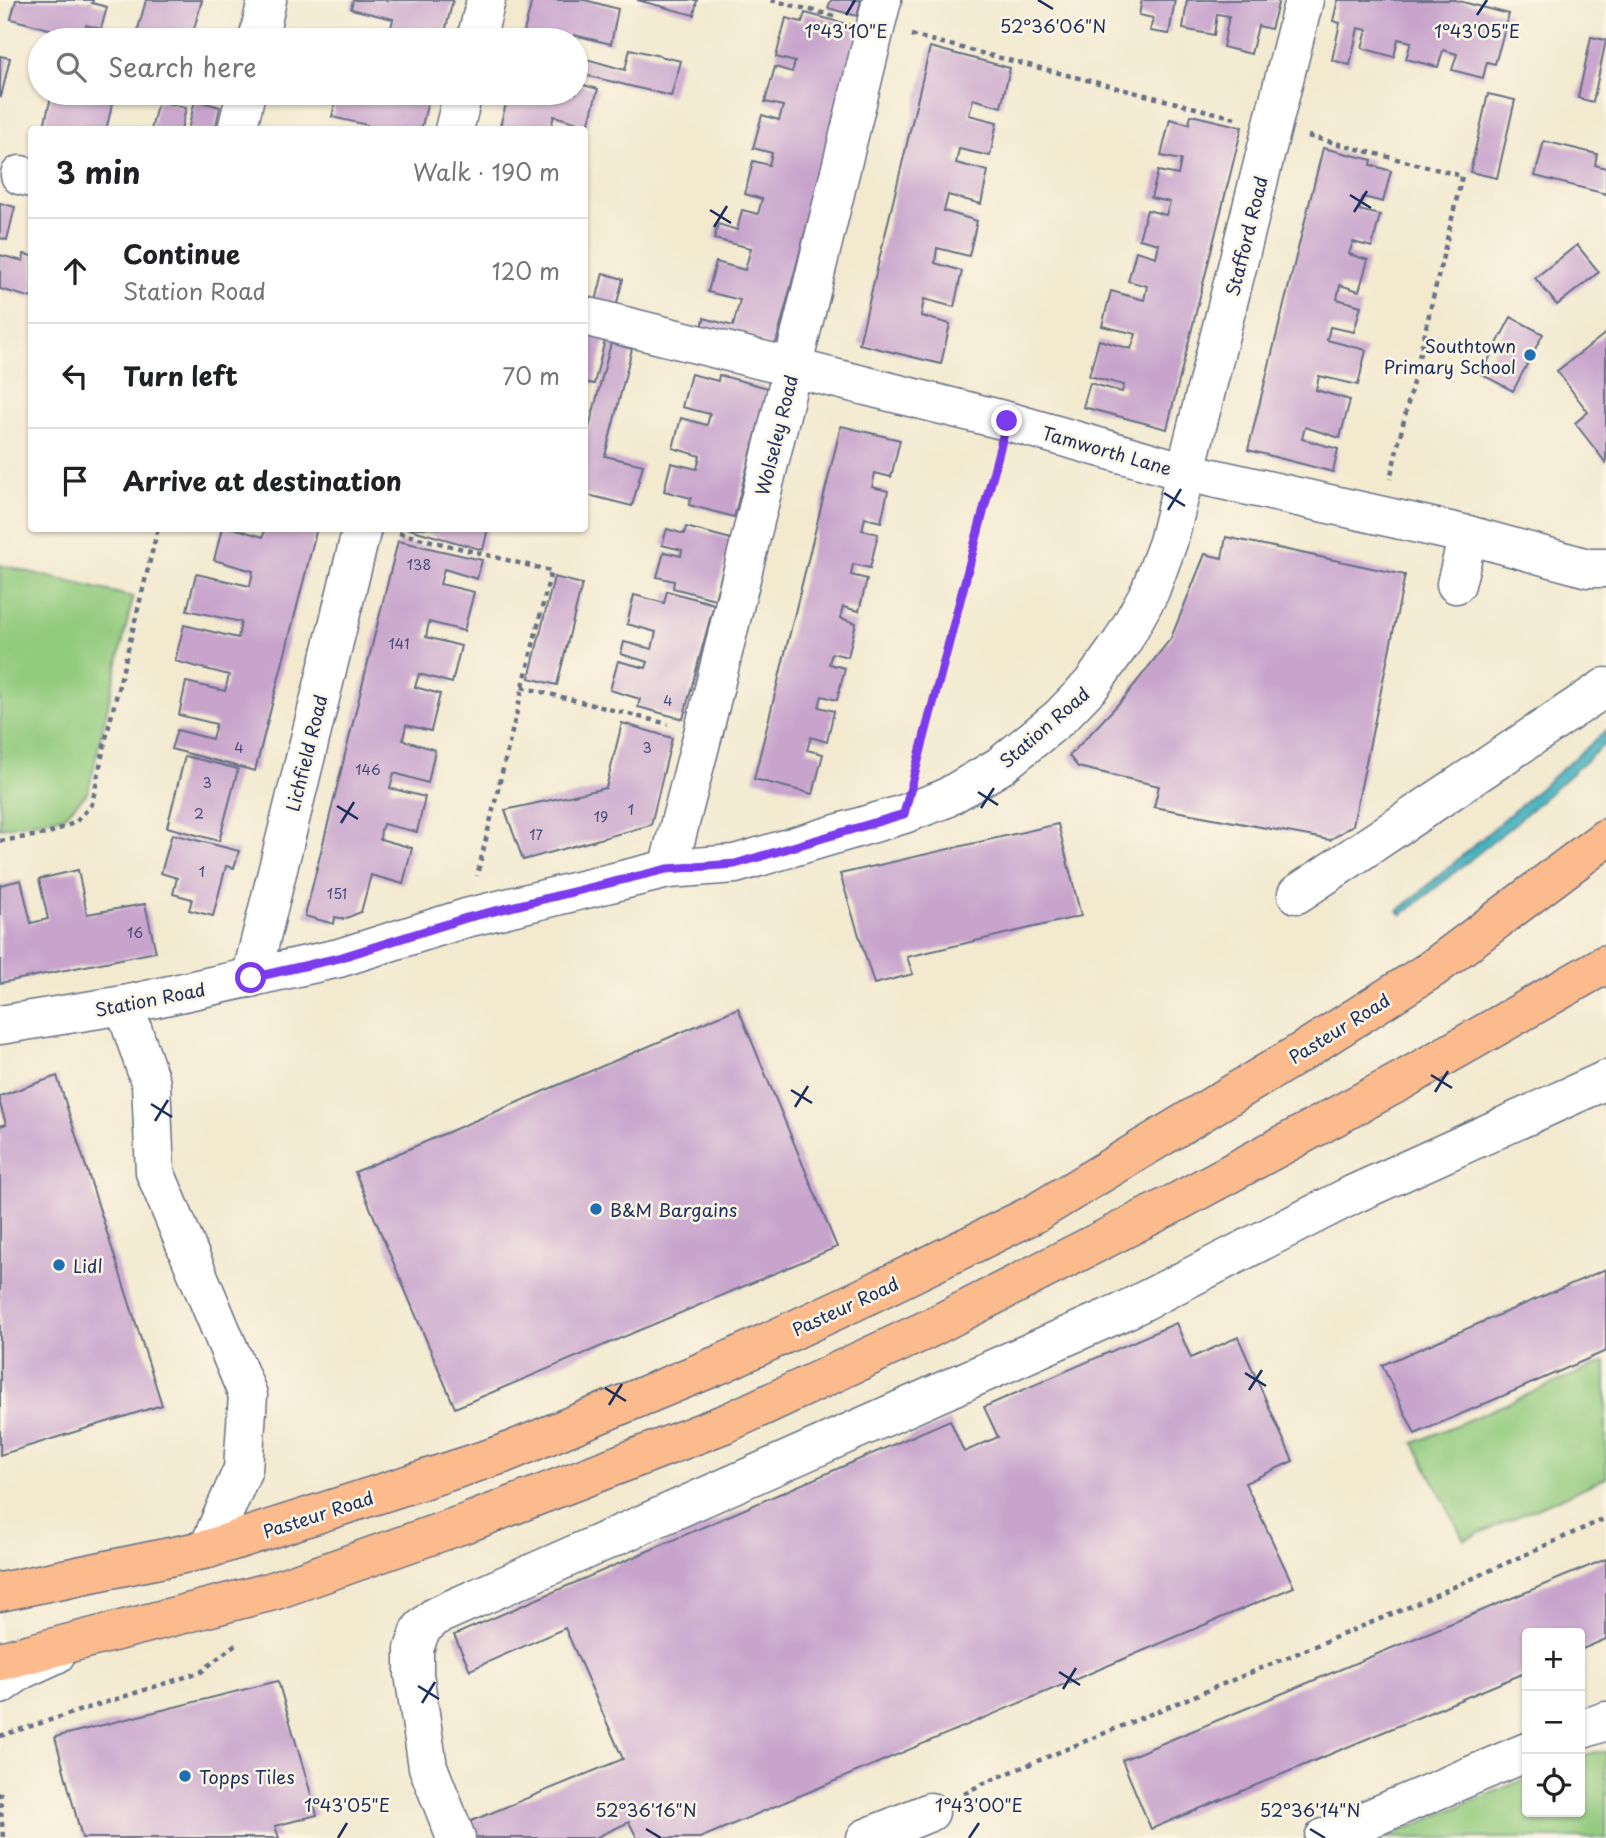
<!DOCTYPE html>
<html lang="en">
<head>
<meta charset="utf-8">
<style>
  body { margin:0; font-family:"Playpen Sans",sans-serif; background:#f2f2f2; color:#202124 }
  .controls { position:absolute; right:21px; bottom:21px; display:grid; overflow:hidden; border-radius:7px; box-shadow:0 2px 5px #0004 }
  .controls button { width:63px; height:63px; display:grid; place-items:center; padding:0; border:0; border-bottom:2px solid #e0e0e0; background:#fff; color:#202124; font:35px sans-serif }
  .stop { position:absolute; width:21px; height:21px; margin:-16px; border:5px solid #7c3aed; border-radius:50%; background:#fff }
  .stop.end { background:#7c3aed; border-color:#fff; box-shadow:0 2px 7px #0008 }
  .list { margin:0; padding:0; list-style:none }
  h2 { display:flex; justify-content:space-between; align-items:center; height:91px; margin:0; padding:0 28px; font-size:30px }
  h2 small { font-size:23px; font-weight:400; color:#757577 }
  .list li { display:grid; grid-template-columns:46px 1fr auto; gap:21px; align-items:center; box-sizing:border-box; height:105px; padding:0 28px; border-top:2px solid #e0e0e0 }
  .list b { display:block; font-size:26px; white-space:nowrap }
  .list p { margin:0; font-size:23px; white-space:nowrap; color:#757577 }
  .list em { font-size:23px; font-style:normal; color:#757577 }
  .icon { flex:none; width:38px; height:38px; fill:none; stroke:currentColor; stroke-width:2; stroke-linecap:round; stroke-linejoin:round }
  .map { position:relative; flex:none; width:1606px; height:1838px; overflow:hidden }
  .search { position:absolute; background:#fff; box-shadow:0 2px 5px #0004; left:28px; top:28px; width:560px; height:77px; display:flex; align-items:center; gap:18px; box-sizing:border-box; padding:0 24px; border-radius:38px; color:#757577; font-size:26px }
  .panel { position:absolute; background:#fff; box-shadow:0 2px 5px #0004; left:28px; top:126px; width:560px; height:406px; border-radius:7px }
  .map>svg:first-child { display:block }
  .green { fill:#93cb7e; stroke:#577d6e; stroke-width:2 }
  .water { fill:#40b0bb; stroke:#2e708c; stroke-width:2 }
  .building { fill:#c8a4cd }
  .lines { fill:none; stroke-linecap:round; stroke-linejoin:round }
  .minor-casing { stroke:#667086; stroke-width:41 }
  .major-casing { stroke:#667086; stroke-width:41 }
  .path { stroke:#667086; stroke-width:4.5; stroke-dasharray:5 5; stroke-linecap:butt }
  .minor { stroke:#fff; stroke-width:38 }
  .major { stroke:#fbbb8d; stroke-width:38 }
  .route { stroke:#7c3aed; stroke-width:9 }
  .ticks { fill:none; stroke:#1b2f5e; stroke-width:2.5 }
  .poi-dot { fill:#1f6fb2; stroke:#fcf5e5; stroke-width:2.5 }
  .labels { text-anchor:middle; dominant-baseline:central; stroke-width:5; stroke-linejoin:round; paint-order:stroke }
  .number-label { font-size:14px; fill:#464c7a }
  .street-label { font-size:18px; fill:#1b2f5e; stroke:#fcf5e5 }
  .poi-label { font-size:18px; fill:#1b2f5e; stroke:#fcf5e5; text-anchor:start }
  .ticks-label { font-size:18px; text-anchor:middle; fill:#1b2f5e; stroke:#fcf5e5; stroke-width:5; stroke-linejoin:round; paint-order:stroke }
</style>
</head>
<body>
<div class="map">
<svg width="1606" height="1838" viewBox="0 0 1606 1838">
  <rect width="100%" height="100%" fill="#fcf5e5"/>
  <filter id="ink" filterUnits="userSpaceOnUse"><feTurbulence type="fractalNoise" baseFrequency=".0143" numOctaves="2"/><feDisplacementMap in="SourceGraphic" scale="14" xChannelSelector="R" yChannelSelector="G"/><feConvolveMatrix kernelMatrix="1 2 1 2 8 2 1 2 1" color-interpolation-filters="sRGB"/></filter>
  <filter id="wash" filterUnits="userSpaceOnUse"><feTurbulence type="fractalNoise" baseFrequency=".00686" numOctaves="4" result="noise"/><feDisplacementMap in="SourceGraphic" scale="28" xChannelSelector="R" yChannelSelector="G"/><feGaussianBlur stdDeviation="1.57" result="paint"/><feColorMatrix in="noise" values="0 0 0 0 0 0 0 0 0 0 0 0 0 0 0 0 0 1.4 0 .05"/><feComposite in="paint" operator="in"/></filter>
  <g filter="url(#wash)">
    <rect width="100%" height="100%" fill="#f2e9cf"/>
    <g class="green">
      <polygon points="0,565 133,597 88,792 64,816 0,828"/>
      <polygon points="1606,1361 1606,1478 1464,1540 1414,1443"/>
      <polygon points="1595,1752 1606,1752 1606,1838 1384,1838 1527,1778 1527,1812 1580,1812 1580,1757"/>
    </g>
    <polygon class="water" points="1606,731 1606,743 1512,826 1402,915 1398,911"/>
    <g id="blocks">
      <g class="building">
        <polygon points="16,0 93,0 92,3 107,7 101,29 86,25 83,38 11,19"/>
        <polygon points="146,0 202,0 191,40 135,40"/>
        <polygon points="353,0 453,0 443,40 352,40 355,27 389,36 393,19 351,9"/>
        <polygon points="532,0 585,0 618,9 611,44 574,35 573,40 522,40"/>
        <polygon points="637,0 697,0 694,15"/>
        <polygon points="831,0 861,0 857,16 828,8"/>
        <polygon points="1142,0 1175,0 1169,34 1150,31 1153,18 1139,15"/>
        <polygon points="1187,0 1279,0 1271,29 1258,26 1251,54 1223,47 1229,16 1217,14 1214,35 1183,29"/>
        <polygon points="1338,0 1455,0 1509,14 1495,64 1487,62 1483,78 1452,70 1457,54 1443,50 1438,67 1406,59 1411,42 1398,39 1394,57 1362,48 1367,30 1358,28 1350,65 1332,60 1340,23 1333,21"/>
        <polygon points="805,13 859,27 775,347 702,328 704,318 733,326 740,300 708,292 716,262 745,270 751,248 714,239 718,224 737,230 742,210 758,214 762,199 745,194 753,161 769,165 772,153 753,148 762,115 779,120 783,106 765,102 775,67 792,72 795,62 776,57 786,18 802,22"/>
        <polygon points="1591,37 1606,40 1593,102 1578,98"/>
        <polygon points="930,47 1010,68 1001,107 973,99 969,115 997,122 990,156 959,149 956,163 988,171 981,204 948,195 944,211 977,221 969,256 937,248 935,263 962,271 954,307 924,299 921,316 950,324 941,364 859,344"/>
        <polygon points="630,49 681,61 671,96 576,73 576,56 625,70"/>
        <polygon points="0,56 10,58 1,97 0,96"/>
        <polygon points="576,83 598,89 588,126 554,116 550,130 499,130 509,93 576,93"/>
        <polygon points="52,93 115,93 106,130 43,130"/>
        <polygon points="337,93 430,93 421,130 366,130 367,125 332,117"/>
        <polygon points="1488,94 1515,100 1497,178 1470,172"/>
        <polygon points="195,100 220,107 215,130 188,130"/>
        <polygon points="158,101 186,108 181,130 151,130"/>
        <polygon points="1191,115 1242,127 1167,429 1083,407 1090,383 1122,392 1124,385 1089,376 1099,340 1131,349 1136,334 1102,326 1111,291 1144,300 1147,286 1128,281 1136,251 1156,257 1159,244 1139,239 1147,210 1166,215 1170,202 1151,198 1158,171 1178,175 1181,160 1161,156 1170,119 1189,124"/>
        <polygon points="1544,141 1597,154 1595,165 1606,168 1606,194 1535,176"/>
        <polygon points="1323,148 1372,160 1371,165 1391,171 1383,202 1363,197 1359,210 1380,215 1372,247 1353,242 1349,254 1368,260 1359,291 1340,285 1337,299 1361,306 1354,332 1330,327 1327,340 1366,350 1358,385 1319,376 1316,390 1350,400 1340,438 1305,427 1302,439 1338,449 1333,472 1248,450"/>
        <polygon points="0,203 15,207 7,240 0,238"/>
        <polygon points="1577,245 1599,272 1557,305 1535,278"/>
        <polygon points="24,254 32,256 32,298 0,289 0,255 23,261"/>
        <polygon points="603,273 623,279 615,311 595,305"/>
        <polygon points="1511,317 1543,334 1513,391 1481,374"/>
        <polygon points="588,328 607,332 594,384 584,382 584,343"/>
        <polygon points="1606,333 1606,463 1575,423 1588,412 1557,371"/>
        <polygon points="611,343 632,349 605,456 643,465 632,506 584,494 584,447"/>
        <polygon points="691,374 718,381 719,375 768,388 734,517 689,505 691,498 664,491 671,463 697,469 700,456 673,448 681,418 707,425 710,414 682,407"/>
        <polygon points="841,426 900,440 891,477 875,473 872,487 888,491 881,522 865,518 862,530 878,534 870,568 853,564 851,575 867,579 859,611 843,607 840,618 856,623 848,657 832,653 829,664 845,668 837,700 822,696 819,707 834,711 827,742 811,737 807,750 823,754 813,794 754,779"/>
        <polygon points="686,527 731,539 715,599 673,588 674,581 657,577 664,552 681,556 682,550 662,545 667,529 684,534"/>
        <polygon points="222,528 233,528 263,537 265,528 317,528 255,771 171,749 177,730 212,739 216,724 179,715 186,682 225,691 229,675 175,661 184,625 238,638 241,622 187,610 196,574 250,586 253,571 214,560"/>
        <polygon points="406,528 488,528 483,550"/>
        <polygon points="1226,537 1405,575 1353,825 1330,840 1154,807 1159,786 1078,767 1069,756 1124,698 1171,638 1205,554 1222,558"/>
        <polygon points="398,541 482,560 477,579 444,569 440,584 474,592 464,631 429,622 426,637 461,646 452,683 419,674 415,687 440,694 431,731 406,725 403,740 435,750 428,783 394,773 390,788 425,797 417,832 383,824 381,830 380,839 412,848 403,884 371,875 361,912 344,919 335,917 334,924 305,916"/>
        <polygon points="554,577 582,584 557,685 529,678"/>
        <polygon points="667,591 714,604 683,719 638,707 640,699 610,690 618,661 646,668 648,662 621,654 624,642 652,649 656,632 627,624 634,595 664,603"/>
        <polygon points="622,723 672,738 651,825 523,860 505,810 606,788"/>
        <polygon points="185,756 238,769 219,841 167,827"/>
        <polygon points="1058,824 1081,916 907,957 913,974 874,984 840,874"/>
        <polygon points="172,834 239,851 234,868 226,866 213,916 189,910 192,899 173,894 177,878 161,873"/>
        <polygon points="78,870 87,914 145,904 156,952 0,983 0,885 21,880 31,923 48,919 39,879"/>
        <polygon points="738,1008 837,1247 455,1408 355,1172"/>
        <polygon points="57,1076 162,1405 0,1455 0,1126 6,1124 0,1104 0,1096"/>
        <polygon points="1606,1269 1606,1351 1415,1434 1382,1365"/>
        <polygon points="1176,1323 1191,1358 1238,1337 1293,1461 1245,1483 1294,1587 700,1838 637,1838 629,1822 595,1838 471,1838 464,1824 623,1759 565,1628 470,1670 454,1635 950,1420 964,1452 998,1437 984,1407"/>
        <polygon points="1606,1559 1606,1639 1580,1650 1580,1633 1527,1633 1527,1672 1151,1829 1122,1760"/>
        <polygon points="278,1681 317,1815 275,1826 279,1838 82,1838 55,1737"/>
      </g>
    </g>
  </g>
  <g filter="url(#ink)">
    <use href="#blocks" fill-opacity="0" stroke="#667086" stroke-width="2"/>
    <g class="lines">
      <g class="minor-casing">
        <g id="minor">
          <polyline points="258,40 267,0"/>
          <polyline points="476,40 486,0"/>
          <polyline points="237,130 246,93"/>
          <polyline points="454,130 463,93"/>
          <polyline points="20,175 32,178"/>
          <polyline points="584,316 1007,421 1186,472 1468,535 1588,568 1606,568"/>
          <polyline points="1456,584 1468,535"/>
          <polyline points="668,869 704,730 882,0"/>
          <polyline points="1297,894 1606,687"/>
          <polyline points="251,978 362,528"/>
          <polyline points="124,1005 151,1084 155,1172 248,1395 243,1469 208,1549"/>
          <polyline points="0,1025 124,1005 339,958 466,918 668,869 735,864 904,814 944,799 1000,766 1059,718 1092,684 1122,642 1150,591 1168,542 1304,0"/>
          <polyline points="0,1685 21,1670 56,1654"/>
          <polyline points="1580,1730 1606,1721"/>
          <polyline points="456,1838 428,1767 414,1674 414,1649 421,1629 436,1616 1128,1309 1354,1194 1606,1080"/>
          <polyline points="866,1838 930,1812"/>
          <polyline points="1324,1838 1527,1752"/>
        </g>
      </g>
      <g class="major-casing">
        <g id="major">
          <polyline points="0,1592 208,1549 503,1454 723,1363 858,1300 1034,1214 1295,1056 1432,969 1606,838"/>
          <polyline points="0,1661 273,1591 472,1521 729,1422 926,1330 1179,1201 1401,1081 1606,964"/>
        </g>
      </g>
      <g class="path">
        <polyline points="771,0 838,17"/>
        <polyline points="911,35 1235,118"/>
        <polyline points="1308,136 1462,176 1390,479"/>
        <polyline points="399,533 551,571 477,876"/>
        <polyline points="522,687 668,724"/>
        <polyline points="916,769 998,456"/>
        <polyline points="0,841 47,834 76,822 92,804 105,742 158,528"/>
        <polyline points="0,1736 201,1672 238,1642"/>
        <polyline points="0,1792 3,1838"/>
        <polyline points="964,1794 982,1784 1416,1604 1606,1518"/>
      </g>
      <use href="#minor" class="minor"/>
      <use href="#major" class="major"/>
    </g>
  </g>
  <g class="lines" filter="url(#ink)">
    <polyline class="route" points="251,978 339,958 466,918 667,869 735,864 904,814 1007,421"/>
  </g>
  <path class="ticks" d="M1038,0L1053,9M846,15L855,0M1477,15L1487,0M1350,195L1371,208M710,210L731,223M1354,212L1367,191M714,227L727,206M1164,493L1185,506M1168,510L1181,489M978,792L998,805M337,806L358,819M981,808L994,788M341,823L354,802M1431,1075L1452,1088M791,1090L812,1103M1435,1092L1448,1071M151,1104L172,1117M795,1107L808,1086M155,1121L168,1100M1245,1373L1266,1386M605,1388L626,1401M1249,1390L1262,1370M609,1405L622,1384M1059,1672L1080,1685M418,1686L439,1699M1063,1689L1076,1668M422,1703L435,1682M646,1829L661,1838M1310,1829L1325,1838M338,1838L347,1823M969,1838L979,1823"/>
  <g class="poi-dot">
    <circle cx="1530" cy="355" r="7"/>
    <circle cx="596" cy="1209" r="7"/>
    <circle cx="59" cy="1265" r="7"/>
    <circle cx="185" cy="1776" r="7"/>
  </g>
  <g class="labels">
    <g class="number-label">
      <text x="419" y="564">138</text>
      <text x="399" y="643">141</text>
      <text x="668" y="700">4</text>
      <text x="239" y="747">4</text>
      <text x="647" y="747">3</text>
      <text x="368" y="769">146</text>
      <text x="207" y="782">3</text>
      <text x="631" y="809">1</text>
      <text x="199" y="813">2</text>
      <text x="601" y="816">19</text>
      <text x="536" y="834">17</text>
      <text x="202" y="871">1</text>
      <text x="337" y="893">151</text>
      <text x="135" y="932">16</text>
    </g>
    <g class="street-label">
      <text transform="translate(1246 236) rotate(-76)">Stafford Road</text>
      <text transform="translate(776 435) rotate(-76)">Wolseley Road</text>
      <text transform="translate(1107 450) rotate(16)">Tamworth Lane</text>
      <text transform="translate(1044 727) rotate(-41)">Station Road</text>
      <text transform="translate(306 753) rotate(-76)">Lichfield Road</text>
      <text transform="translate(150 999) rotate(-11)">Station Road</text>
      <text transform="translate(1339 1028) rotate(-32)">Pasteur Road</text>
      <text transform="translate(845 1306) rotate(-25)">Pasteur Road</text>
      <text transform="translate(318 1514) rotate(-18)">Pasteur Road</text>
    </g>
    <g class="poi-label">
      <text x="1516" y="345" text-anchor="end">Southtown<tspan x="1516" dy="21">Primary School</tspan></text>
      <text x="610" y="1209">B&amp;M Bargains</text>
      <text x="73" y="1265">Lidl</text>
      <text x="199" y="1776">Topps Tiles</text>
    </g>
  </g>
  <g class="ticks-label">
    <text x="1053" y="33">52°36'06"N</text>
    <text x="846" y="38">1°43'10"E</text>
    <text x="1477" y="38">1°43'05"E</text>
    <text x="347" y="1812">1°43'05"E</text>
    <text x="979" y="1812">1°43'00"E</text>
    <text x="646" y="1817">52°36'16"N</text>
    <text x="1310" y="1817">52°36'14"N</text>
  </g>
</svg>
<div class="controls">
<button>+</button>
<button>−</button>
<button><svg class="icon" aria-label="locate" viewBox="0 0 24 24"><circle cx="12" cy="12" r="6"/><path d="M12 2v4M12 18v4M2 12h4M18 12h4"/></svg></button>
</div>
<div class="stop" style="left:251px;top:978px"></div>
<div class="stop end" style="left:1007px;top:421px"></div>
<div class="search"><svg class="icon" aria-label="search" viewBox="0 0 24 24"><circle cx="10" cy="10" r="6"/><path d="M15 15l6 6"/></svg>Search here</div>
<section class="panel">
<h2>3 min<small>Walk · 190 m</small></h2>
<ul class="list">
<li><svg class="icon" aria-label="ahead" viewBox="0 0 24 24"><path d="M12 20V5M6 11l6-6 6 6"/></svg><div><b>Continue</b><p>Station Road</p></div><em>120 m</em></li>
<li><svg class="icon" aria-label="left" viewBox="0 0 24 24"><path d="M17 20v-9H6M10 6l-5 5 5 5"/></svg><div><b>Turn left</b></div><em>70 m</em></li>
<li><svg class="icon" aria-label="arrive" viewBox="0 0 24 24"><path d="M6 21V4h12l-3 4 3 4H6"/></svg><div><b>Arrive at destination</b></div></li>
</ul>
</section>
</div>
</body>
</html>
